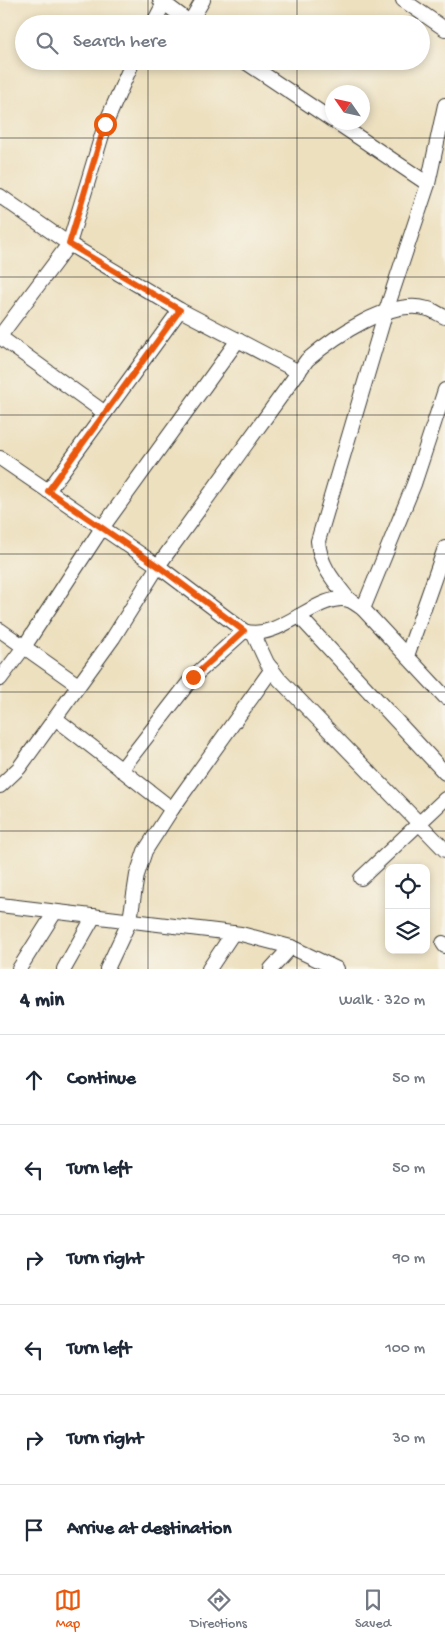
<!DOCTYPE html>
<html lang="en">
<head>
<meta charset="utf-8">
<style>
  body { margin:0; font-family:"Gochi Hand",sans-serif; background:#f2f2f3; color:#1f2937 }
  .controls { position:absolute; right:15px; bottom:15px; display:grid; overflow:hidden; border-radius:10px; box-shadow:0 2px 8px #0003 }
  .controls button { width:45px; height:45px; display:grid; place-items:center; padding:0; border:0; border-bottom:1px solid #e0e1e3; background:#fff; color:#1f2937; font:25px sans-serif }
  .compass { position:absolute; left:325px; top:85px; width:45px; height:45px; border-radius:50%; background:#fff; box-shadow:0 2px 8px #0003; rotate:304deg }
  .stop { position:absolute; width:15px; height:15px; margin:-11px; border:4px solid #ea580c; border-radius:50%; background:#fff }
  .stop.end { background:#ea580c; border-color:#fff; box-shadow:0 1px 5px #0008 }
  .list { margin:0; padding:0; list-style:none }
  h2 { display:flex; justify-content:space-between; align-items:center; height:65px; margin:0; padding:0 20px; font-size:21px }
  h2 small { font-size:16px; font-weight:400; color:#747a83 }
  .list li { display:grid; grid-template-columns:32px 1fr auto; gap:15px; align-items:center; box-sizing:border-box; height:90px; padding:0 20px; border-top:1px solid #e0e1e3 }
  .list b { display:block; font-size:19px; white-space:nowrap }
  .list em { font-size:16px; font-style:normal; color:#747a83 }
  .icon { flex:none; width:28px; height:28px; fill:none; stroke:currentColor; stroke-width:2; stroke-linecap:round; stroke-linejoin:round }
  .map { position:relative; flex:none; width:445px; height:969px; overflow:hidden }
  .search { position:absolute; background:#fff; box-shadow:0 2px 8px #0003; left:15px; right:15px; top:15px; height:55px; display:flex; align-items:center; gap:12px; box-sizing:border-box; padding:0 18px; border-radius:28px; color:#747a83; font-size:19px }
  .sheet { height:605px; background:#fff }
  nav { display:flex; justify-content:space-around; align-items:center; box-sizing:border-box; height:70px; border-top:1px solid #e0e1e3; background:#fff; font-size:14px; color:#747a83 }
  nav a { display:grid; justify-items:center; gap:2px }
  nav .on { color:#ea580c }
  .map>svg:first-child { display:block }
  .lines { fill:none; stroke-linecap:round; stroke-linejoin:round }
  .minor-casing { stroke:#3b3934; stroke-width:16 }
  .minor { stroke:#fff; stroke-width:14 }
  .route { stroke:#ea580c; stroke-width:6 }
  .grid { fill:none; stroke:#1c1c1c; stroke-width:1; stroke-opacity:0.55 }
</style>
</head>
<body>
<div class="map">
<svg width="445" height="969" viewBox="0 0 445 969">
  <rect width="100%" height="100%" fill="#f7f3e8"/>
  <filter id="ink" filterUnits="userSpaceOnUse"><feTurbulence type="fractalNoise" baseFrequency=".02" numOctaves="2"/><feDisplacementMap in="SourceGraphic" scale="10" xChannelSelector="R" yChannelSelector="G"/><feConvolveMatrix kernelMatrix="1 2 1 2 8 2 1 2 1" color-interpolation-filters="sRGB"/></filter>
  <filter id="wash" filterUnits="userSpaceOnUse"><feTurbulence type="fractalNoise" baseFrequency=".0096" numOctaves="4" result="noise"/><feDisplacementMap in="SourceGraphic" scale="20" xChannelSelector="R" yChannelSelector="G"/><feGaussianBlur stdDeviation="1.12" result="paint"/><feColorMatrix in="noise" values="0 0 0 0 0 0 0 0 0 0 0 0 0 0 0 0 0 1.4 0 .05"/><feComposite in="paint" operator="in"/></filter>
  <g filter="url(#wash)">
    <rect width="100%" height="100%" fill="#ede0bf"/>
  </g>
  <g filter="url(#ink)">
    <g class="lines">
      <g class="minor-casing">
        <g id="minor">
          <polyline points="160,0 192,24"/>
          <polyline points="403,0 445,29"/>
          <polyline points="190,22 203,0"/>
          <polyline points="153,24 164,3"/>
          <polyline points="244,61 332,120"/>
          <polyline points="336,122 428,184"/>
          <polyline points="0,196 69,244 180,310 299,372"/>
          <polyline points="0,336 69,244 105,125 133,61"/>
          <polyline points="0,337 105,413"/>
          <path d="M0,458L158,566L244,631C278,643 319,591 349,600C354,602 359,606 363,609L445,697"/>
          <polyline points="48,491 180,310"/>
          <path d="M349,600C334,581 320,566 318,541L386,311L428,184L445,105"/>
          <polyline points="363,609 414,484 445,390"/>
          <polyline points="299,616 445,773"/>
          <polyline points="0,630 78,685"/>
          <polyline points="254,635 267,663 279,679 445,850"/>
          <polyline points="407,656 445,548"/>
          <polyline points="0,679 24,647 102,528 238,340"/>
          <polyline points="55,718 172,809"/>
          <polyline points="121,770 193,677 244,631"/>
          <path d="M0,786L19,768L113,638L158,566L307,360C334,337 391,297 428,309C434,310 439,315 445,317"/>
          <polyline points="361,878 445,799"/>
          <polyline points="0,905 241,934 291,947 337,969"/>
          <polyline points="443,943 445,946"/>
          <polyline points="19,969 55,912"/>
          <polyline points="64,969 94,916"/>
          <polyline points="107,969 130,920 137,875 145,851 172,809 272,669"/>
          <polyline points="209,969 233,933"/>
          <polyline points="271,969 291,947"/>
        </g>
      </g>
      <use href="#minor" class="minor"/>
    </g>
  </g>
  <g class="lines" filter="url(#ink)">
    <polyline class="route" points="105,124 69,244 180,310 48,491 158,566 244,631 193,677"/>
  </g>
  <path class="grid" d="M148,0V24M297,0V24M148,61V969M297,61V969M0,138H445M0,277H445M0,415H445M0,554H445M0,692H445M0,831H445"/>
</svg>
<div class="controls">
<button><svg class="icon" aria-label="locate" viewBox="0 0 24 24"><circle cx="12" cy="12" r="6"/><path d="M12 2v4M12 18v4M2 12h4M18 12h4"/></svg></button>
<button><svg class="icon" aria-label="layers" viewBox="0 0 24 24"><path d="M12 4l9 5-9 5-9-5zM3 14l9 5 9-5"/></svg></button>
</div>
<svg class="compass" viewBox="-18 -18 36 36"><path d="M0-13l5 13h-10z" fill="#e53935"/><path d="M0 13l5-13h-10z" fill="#747a83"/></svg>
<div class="stop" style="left:105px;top:124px"></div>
<div class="stop end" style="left:193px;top:677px"></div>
<div class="search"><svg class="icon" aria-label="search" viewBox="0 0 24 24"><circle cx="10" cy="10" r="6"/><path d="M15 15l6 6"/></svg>Search here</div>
</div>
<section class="sheet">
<h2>4 min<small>Walk · 320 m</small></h2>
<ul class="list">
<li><svg class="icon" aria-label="ahead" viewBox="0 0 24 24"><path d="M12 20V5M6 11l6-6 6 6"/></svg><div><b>Continue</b></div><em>50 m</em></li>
<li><svg class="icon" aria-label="left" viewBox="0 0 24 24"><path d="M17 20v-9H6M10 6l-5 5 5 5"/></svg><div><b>Turn left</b></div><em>50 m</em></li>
<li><svg class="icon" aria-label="right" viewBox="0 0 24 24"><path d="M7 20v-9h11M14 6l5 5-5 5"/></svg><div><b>Turn right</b></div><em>90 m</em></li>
<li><svg class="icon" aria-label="left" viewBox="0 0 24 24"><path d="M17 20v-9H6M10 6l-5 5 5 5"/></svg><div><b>Turn left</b></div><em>100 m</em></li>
<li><svg class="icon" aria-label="right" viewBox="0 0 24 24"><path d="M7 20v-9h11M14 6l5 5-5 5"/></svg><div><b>Turn right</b></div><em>30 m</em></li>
<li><svg class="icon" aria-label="arrive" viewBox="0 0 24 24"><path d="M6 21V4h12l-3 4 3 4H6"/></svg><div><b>Arrive at destination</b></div></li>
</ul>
</section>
<nav>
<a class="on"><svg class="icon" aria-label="map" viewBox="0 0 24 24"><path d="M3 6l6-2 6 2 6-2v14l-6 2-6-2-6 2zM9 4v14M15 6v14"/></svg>Map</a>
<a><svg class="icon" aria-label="directions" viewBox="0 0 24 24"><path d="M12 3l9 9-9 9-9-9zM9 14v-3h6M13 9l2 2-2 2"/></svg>Directions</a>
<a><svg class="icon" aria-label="saved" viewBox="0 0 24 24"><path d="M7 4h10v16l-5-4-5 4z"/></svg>Saved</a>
</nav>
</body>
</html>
